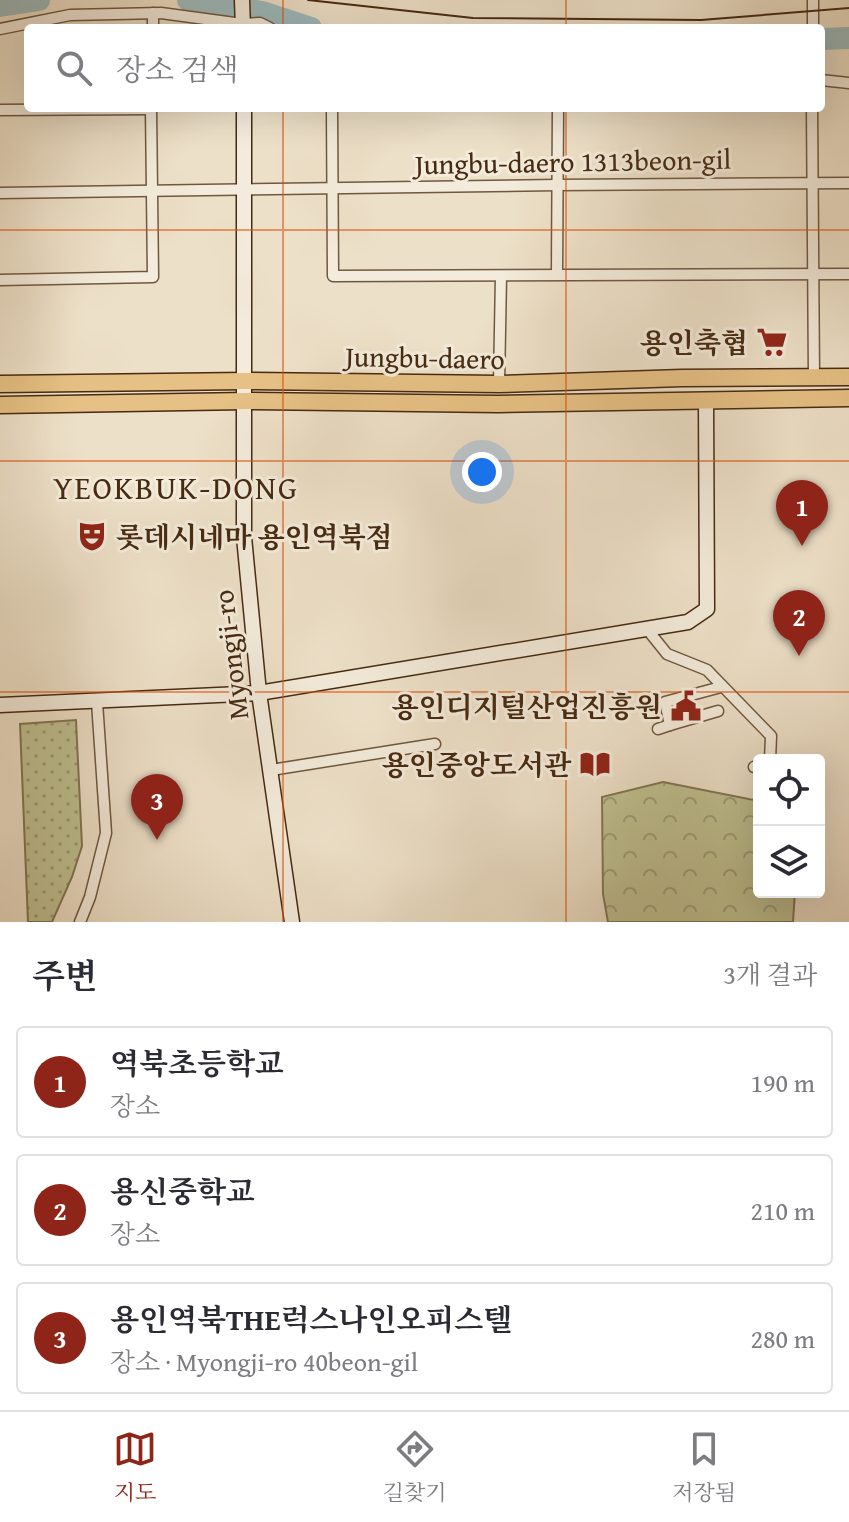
<!DOCTYPE html>
<html lang="ko">
<head>
<meta charset="utf-8">
<style>
  body { margin:0; font-family:"Gentium Book Plus","Noto Serif KR",serif; background:#f2f2f3; color:#2b2b33 }
  .controls { position:absolute; right:24px; bottom:24px; display:grid; overflow:hidden; border-radius:8px; box-shadow:0 8px 32px #0002 }
  .controls button { width:72px; height:72px; display:grid; place-items:center; padding:0; border:0; border-bottom:2px solid #e1e1e2; background:#fff; color:#2b2b33; font:40px sans-serif }
  .you { position:absolute; left:482px; top:472px; width:28px; height:28px; margin:-20px; border:6px solid #fff; border-radius:50%; background:#1a73e8; box-shadow:0 0 0 12px #1a73e833 }
  .badge { display:grid; place-items:center; width:52px; height:52px; border-radius:50%; background:#8f2418; color:#fff; font-size:26px; font-weight:700 }
  .pin { position:absolute; translate:-50% -66px; filter:drop-shadow(0 2px 4px #0008) }
  .pin::after { content:''; position:absolute; top:42px; width:28px; height:24px; background:inherit; clip-path:polygon(0 0,100% 0,50% 100%) }
  .list { margin:0; padding:0; list-style:none }
  h2 { display:flex; justify-content:space-between; align-items:center; height:104px; margin:0; padding:0 32px; font-size:34px }
  h2 small { font-size:26px; font-weight:400; color:#7c7c81 }
  .list li { display:grid; grid-template-columns:52px 1fr auto; gap:24px; align-items:center; box-sizing:border-box; height:112px; margin:0 16px 16px; padding:0 16px; border:2px solid #e1e1e2; border-radius:8px }
  .list b { display:block; font-size:30px; white-space:nowrap }
  .list p { margin:0; font-size:26px; white-space:nowrap; color:#7c7c81 }
  .list em { font-size:26px; font-style:normal; color:#7c7c81 }
  .icon { flex:none; width:44px; height:44px; fill:none; stroke:currentColor; stroke-width:2; stroke-linecap:round; stroke-linejoin:round }
  .map { position:relative; flex:none; width:849px; height:922px; overflow:hidden }
  .search { position:absolute; background:#fff; box-shadow:0 8px 32px #0002; left:24px; right:24px; top:24px; height:88px; display:flex; align-items:center; gap:20px; box-sizing:border-box; padding:0 28px; border-radius:8px; color:#7c7c81; font-size:30px }
  .sheet { height:488px; background:#fff }
  nav { display:flex; justify-content:space-around; align-items:center; box-sizing:border-box; height:112px; border-top:2px solid #e1e1e2; background:#fff; font-size:22px; color:#7c7c81 }
  nav a { display:grid; justify-items:center; gap:4px }
  nav .on { color:#8f2418 }
  .map>svg:first-child { display:block }
  .forest { fill:url(#forest-crowns); stroke:#837551; stroke-width:2 }
  .park { fill:url(#park-dots); stroke:#837551; stroke-width:2 }
  .lines { fill:none; stroke-linecap:round; stroke-linejoin:round }
  .river { stroke:#9dbbbf; stroke-width:22 }
  .street-casing { stroke:#70583f; stroke-width:13 }
  .secondary-casing { stroke:#472a11; stroke-width:17 }
  .primary-casing { stroke:#472a11; stroke-width:19 }
  .street { stroke:#f3ebdb; stroke-width:10 }
  .secondary { stroke:#f3ebdb; stroke-width:14 }
  .primary { stroke:#e6c084; stroke-width:16 }
  .tram { stroke:#472a11; stroke-width:2 }
  .grid { fill:none; stroke:#d8540c; stroke-width:2; stroke-opacity:0.55 }
  .labels { text-anchor:middle; dominant-baseline:central; stroke-width:6; stroke-linejoin:round; paint-order:stroke }
  .street-label { font-size:28px; fill:#472a11; stroke:#f3ebdb }
  .poi-label { font-size:28px; font-weight:bold; fill:#472a11; stroke:#f3ebdb; text-anchor:end }
  .quarter-label { font-size:32px; letter-spacing:2px; fill:#472a11; stroke:#f3ebdb }
</style>
</head>
<body>
<div class="map">
<svg width="849" height="922" viewBox="0 0 849 922">
  <defs>
    <pattern id="forest-crowns" width="20" height="18" patternUnits="userSpaceOnUse" patternTransform="scale(2)"><rect width="20" height="18" fill="#bfc091"/><path d="M2 6a3 3 0 1 1 6 0M12 15a3 3 0 1 1 6 0" fill="none" stroke="#9d9c75"/></pattern>
    <pattern id="park-dots" width="8" height="8" patternUnits="userSpaceOnUse" patternTransform="scale(2)"><rect width="8" height="8" fill="#bfc091"/><path d="M2 2h.1M6 6h.1" fill="none" stroke="#9d9c75" stroke-width="1.8" stroke-linecap="round"/></pattern>
  </defs>
  <rect width="100%" height="100%" fill="#ede0c8"/>
  <filter id="stains"><feTurbulence type="fractalNoise" baseFrequency=".0025" numOctaves="4"/><feColorMatrix values="0 0 0 0 .2 0 0 0 0 .09 0 0 0 0 .02 0 0 0 .5 -.17"/></filter>
  <radialGradient id="worn" r=".72"><stop offset=".6" stop-color="#630" stop-opacity="0"/><stop offset="1" stop-color="#630" stop-opacity=".3"/></radialGradient>
  <polygon class="forest" points="663,782 759,801 759,892 795,892 793,922 608,922 603,894 602,797"/>
  <polygon class="park" points="76,720 82,846 72,877 52,922 28,922 20,724"/>
  <g class="lines">
    <g class="river">
      <polyline points="188,0 262,12 311,28"/>
      <polyline points="0,6 39,0"/>
      <polyline points="821,39 849,38"/>
    </g>
    <g class="street-casing">
      <g id="street">
        <polyline points="153,28 153,13"/>
        <polyline points="813,28 813,0"/>
        <polyline points="0,29 70,15 161,13 242,24 260,23 270,28"/>
        <polyline points="821,80 849,83"/>
        <polyline points="332,108 333,276 849,274"/>
        <polyline points="812,108 814,378"/>
        <polyline points="0,110 151,109"/>
        <polyline points="0,193 558,185 849,183"/>
        <polyline points="557,274 558,108"/>
        <polyline points="0,280 153,277 151,108"/>
        <polyline points="499,384 501,276"/>
        <polyline points="647,629 667,654 707,670 771,736 770,760"/>
        <polyline points="718,711 670,725 665,702 721,687"/>
        <polyline points="658,729 670,725"/>
        <polyline points="754,767 759,765"/>
        <polyline points="271,770 435,744"/>
        <polyline points="80,922 90,897 106,833 97,702"/>
      </g>
    </g>
    <g class="secondary-casing">
      <g id="secondary">
        <polyline points="242,0 243,28"/>
        <polyline points="244,108 244,537 259,693 292,922"/>
        <polyline points="0,705 259,693 688,622 707,609 706,401"/>
      </g>
    </g>
    <g class="primary-casing">
      <g id="primary">
        <polyline points="0,384 246,381 499,384 682,378 849,377"/>
        <polyline points="0,405 246,401 498,404 849,398"/>
      </g>
    </g>
    <use href="#street" class="street"/>
    <use href="#secondary" class="secondary"/>
    <use href="#primary" class="primary"/>
    <polyline class="tram" points="308,0 473,18 701,20 849,8"/>
  </g>
  <path class="grid" d="M283,0V28M566,0V28M283,108V922M566,108V922M0,230H849M0,461H849M0,692H849"/>
  <defs>
    <g id="supermarket-bare" transform="scale(2.4)"><path d="M-6-5.5h2.5l.6 2H6L4.5 2H-2.5L-4.4-4H-6ZM-1.5 3.2a1.3 1.3 0 1 0 .1 0ZM3 3.2a1.3 1.3 0 1 0 .1 0Z" fill="#8f2418" stroke="#f3ebdb" stroke-width="2.5" paint-order="stroke"/></g>
    <g id="theatre-bare" transform="scale(2.4)"><path d="M-5-5.5Q0-4 5-5.5V0Q5 5 0 6Q-5 5-5 0ZM-3.3-2.5H-1v1.5H-3.3ZM1-2.5H3.3v1.5H1ZM-2.8 1Q0 5.5 2.8 1Z" fill="#8f2418" stroke="#f3ebdb" stroke-width="2.5" paint-order="stroke"/></g>
    <g id="civic-bare" transform="scale(2.4)"><path d="M-.6-6.5H3V-4.5H.6V-3L4-1V1h2V6H-6V1h2V-1L-.6-3ZM-1.2 2.5V6h2.4V2.5Z" fill="#8f2418" stroke="#f3ebdb" stroke-width="2.5" paint-order="stroke"/></g>
    <g id="library-bare" transform="scale(2.4)"><path d="M-6-4Q-3-5.5-.7-3.5V5Q-3 3-6 4ZM6-4Q3-5.5 .7-3.5V5Q3 3 6 4Z" fill="#8f2418" stroke="#f3ebdb" stroke-width="2.5" paint-order="stroke"/></g>
  </defs>
  <g fill-rule="evenodd">
    <use href="#supermarket-bare" x="772" y="342"/>
    <use href="#theatre-bare" x="92" y="536"/>
    <use href="#civic-bare" x="686" y="706"/>
    <use href="#library-bare" x="595" y="764"/>
  </g>
  <g class="labels">
    <g class="street-label">
      <text transform="translate(573 161) rotate(-1)">Jungbu-daero 1313beon-gil</text>
      <text transform="translate(425 357) rotate(1)">Jungbu-daero</text>
      <text transform="translate(230 655) rotate(-97)">Myongji-ro</text>
    </g>
    <g class="poi-label">
      <text x="748" y="342">용인축협</text>
      <text x="116" y="536" text-anchor="start">롯데시네마 용인역북점</text>
      <text x="662" y="706">용인디지털산업진흥원</text>
      <text x="571" y="764">용인중앙도서관</text>
    </g>
    <g class="quarter-label">
      <text x="176" y="487">YEOKBUK-DONG</text>
    </g>
  </g>
  <rect width="100%" height="100%" filter="url(#stains)"/>
  <rect width="100%" height="100%" fill="url(#worn)"/>
</svg>
<div class="controls">
<button><svg class="icon" aria-label="locate" viewBox="0 0 24 24"><circle cx="12" cy="12" r="6"/><path d="M12 2v4M12 18v4M2 12h4M18 12h4"/></svg></button>
<button><svg class="icon" aria-label="layers" viewBox="0 0 24 24"><path d="M12 4l9 5-9 5-9-5zM3 14l9 5 9-5"/></svg></button>
</div>
<div class="you"></div>
<div class="pin badge" style="left:802px;top:546px">1</div>
<div class="pin badge" style="left:799px;top:656px">2</div>
<div class="pin badge" style="left:157px;top:840px">3</div>
<div class="search"><svg class="icon" aria-label="search" viewBox="0 0 24 24"><circle cx="10" cy="10" r="6"/><path d="M15 15l6 6"/></svg>장소 검색</div>
</div>
<section class="sheet">
<h2>주변<small>3개 결과</small></h2>
<ul class="list">
<li><span class="badge">1</span><div><b>역북초등학교</b><p>장소</p></div><em>190 m</em></li>
<li><span class="badge">2</span><div><b>용신중학교</b><p>장소</p></div><em>210 m</em></li>
<li><span class="badge">3</span><div><b>용인역북THE럭스나인오피스텔</b><p>장소 · Myongji-ro 40beon-gil</p></div><em>280 m</em></li>
</ul>
</section>
<nav>
<a class="on"><svg class="icon" aria-label="map" viewBox="0 0 24 24"><path d="M3 6l6-2 6 2 6-2v14l-6 2-6-2-6 2zM9 4v14M15 6v14"/></svg>지도</a>
<a><svg class="icon" aria-label="directions" viewBox="0 0 24 24"><path d="M12 3l9 9-9 9-9-9zM9 14v-3h6M13 9l2 2-2 2"/></svg>길찾기</a>
<a><svg class="icon" aria-label="saved" viewBox="0 0 24 24"><path d="M7 4h10v16l-5-4-5 4z"/></svg>저장됨</a>
</nav>
</body>
</html>
